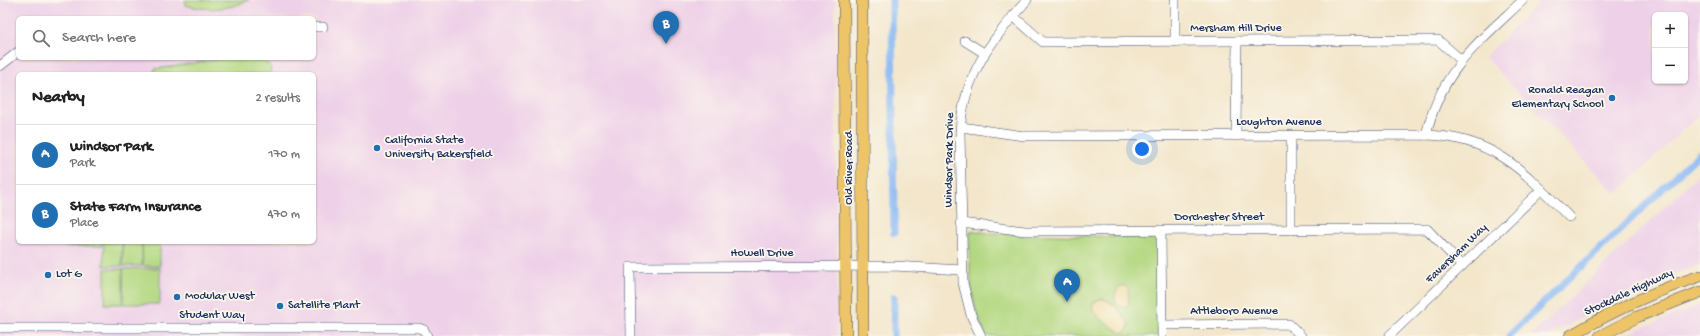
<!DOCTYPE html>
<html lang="en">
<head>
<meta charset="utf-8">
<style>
  body { margin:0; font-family:"Gochi Hand",sans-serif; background:#f2f2f2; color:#222 }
  .controls { position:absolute; right:12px; top:12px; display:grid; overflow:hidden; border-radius:6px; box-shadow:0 1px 3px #0004 }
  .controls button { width:36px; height:36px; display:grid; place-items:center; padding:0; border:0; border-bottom:1px solid #e0e0e0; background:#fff; color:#222; font:20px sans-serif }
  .you { position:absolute; left:1142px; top:149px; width:14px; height:14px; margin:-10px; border:3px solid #fff; border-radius:50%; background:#1a73e8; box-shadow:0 0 0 6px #1a73e833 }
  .badge { display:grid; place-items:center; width:26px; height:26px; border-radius:50%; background:#1f6fb2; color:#fff; font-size:13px; font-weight:700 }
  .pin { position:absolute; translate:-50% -33px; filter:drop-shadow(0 1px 2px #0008) }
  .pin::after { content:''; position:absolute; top:21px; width:14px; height:12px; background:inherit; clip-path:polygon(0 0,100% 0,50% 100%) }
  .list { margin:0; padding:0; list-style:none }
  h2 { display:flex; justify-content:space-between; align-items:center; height:52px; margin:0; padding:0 16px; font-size:17px }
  h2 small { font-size:13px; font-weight:400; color:#767676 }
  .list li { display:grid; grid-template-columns:26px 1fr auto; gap:12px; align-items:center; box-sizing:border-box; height:60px; padding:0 16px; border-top:1px solid #e0e0e0 }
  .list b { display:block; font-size:15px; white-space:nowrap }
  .list p { margin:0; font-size:13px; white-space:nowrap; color:#767676 }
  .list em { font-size:13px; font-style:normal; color:#767676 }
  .icon { flex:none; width:22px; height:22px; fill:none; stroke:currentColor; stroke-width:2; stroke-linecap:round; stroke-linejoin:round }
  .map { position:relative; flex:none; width:1700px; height:336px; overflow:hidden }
  .search { position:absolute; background:#fff; box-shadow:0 1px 3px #0004; left:16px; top:16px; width:300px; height:44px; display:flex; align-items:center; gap:10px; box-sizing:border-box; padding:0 14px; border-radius:6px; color:#767676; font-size:15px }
  .panel { position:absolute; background:#fff; box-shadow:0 1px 3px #0004; left:16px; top:72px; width:300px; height:172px; border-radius:6px }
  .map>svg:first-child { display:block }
  .built { fill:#eed0e8; fill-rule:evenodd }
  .green { fill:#b4d882; stroke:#688470 }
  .sand { fill:#eeda9e; stroke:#84847e }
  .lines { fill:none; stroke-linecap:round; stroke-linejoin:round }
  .canal { stroke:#8abaf5; stroke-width:7 }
  .minor-casing { stroke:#3b4a6e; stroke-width:10 }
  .major-casing { stroke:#3b4a6e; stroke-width:12 }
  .minor { stroke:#fff; stroke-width:9 }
  .major { stroke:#eec469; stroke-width:11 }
  .poi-dot { fill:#1f6fb2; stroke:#fbf7ec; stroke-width:1.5 }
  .labels { text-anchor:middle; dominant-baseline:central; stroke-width:3.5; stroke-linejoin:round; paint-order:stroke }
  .street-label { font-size:12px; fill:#1b2f5e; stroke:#fbf7ec }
  .poi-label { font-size:12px; fill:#1b2f5e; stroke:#fbf7ec; text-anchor:start }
</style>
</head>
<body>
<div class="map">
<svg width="1700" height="336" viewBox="0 0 1700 336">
  <rect width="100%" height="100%" fill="#fbf7ec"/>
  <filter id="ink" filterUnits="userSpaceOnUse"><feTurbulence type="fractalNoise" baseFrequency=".025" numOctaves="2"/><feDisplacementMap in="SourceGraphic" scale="8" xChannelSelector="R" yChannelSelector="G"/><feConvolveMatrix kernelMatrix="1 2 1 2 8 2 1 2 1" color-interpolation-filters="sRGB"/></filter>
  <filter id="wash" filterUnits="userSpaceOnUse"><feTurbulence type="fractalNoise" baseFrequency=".012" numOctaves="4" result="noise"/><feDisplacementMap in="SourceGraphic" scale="16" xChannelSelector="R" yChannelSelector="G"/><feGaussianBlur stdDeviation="0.9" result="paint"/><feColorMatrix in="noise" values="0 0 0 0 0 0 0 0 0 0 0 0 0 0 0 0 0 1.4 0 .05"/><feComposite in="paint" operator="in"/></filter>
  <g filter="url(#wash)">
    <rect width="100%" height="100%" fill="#f3e6cb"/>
    <g class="built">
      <path d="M0,0H835L837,336H0ZM18,18H314V58H18ZM18,74H314V242H18Z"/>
      <path d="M1541,0H1700V114L1616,194L1485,57ZM1655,15H1685V81H1655Z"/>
      <polygon points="1700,173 1700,265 1658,280 1616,298 1549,336 1531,336"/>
      <polygon points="1700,305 1700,336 1620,336 1642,328"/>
    </g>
    <g class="green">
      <path d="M185,0H249C228,10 207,11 185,5Z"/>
      <polygon points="228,58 263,58 271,68 270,74 153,74 155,69"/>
      <path d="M977,231L988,233L1158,238V336H987C969,305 969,267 970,232Z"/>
      <rect x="65" y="242" width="37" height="4"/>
      <rect x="104" y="242" width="18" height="24"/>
      <rect x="123" y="242" width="19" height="24"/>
      <polygon points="142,242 160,242 160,266 143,266"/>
      <polygon points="160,268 160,304 124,304 123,269"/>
      <rect x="105" y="269" width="18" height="35"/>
    </g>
    <g class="sand">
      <path d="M1120,286H1125L1128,289L1129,303L1125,308L1118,306C1113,300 1114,292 1120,286Z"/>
      <path d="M1100,299C1113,299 1122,315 1129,324V327L1125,333L1119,332C1113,326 1077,308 1100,299Z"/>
    </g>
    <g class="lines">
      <g class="canal">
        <polyline points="892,0 894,233"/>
        <polyline points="894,336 894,297"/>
        <polyline points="1509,336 1700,153"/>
      </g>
    </g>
  </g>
  <g filter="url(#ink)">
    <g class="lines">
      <g class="minor-casing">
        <g id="minor">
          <polyline points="1175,0 1175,42"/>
          <polyline points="1013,16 1043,42 1438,40 1461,60"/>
          <polyline points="314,27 323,27"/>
          <polyline points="965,41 984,53"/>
          <polyline points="0,66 18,52"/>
          <path d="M961,127L1024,136L1426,135C1494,137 1525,172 1569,217"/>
          <polyline points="1291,135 1291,230"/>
          <path d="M1426,135C1441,70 1478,43 1523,0"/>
          <polyline points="1236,136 1237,41"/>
          <polyline points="961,223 1025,231 1427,229 1462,266"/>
          <polyline points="1161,230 1162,336"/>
          <polyline points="1162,325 1289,324 1301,336"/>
          <polyline points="0,328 419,328 424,330 427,336"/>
          <polyline points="631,336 630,267 894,266 962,270"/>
          <path d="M981,336L971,315L963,283L960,132C964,74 990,42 1027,0"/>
          <polyline points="1389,336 1542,189"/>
        </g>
      </g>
      <g class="major-casing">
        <g id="major">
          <polyline points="844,0 846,336"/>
          <polyline points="862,0 863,336"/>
          <path d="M1570,336C1611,312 1654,291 1700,276"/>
          <polyline points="1600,336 1637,317 1700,292"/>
        </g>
      </g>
      <use href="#minor" class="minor"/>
      <use href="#major" class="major"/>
    </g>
  </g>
  <g class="poi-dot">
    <circle cx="1612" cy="98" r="4"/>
    <circle cx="377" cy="148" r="4"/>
    <circle cx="48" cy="275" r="4"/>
    <circle cx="177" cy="297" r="4"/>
    <circle cx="280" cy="306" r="4"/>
  </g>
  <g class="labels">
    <g class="street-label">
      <text x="1236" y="29">Mersham Hill Drive</text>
      <text x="1279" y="123">Loughton Avenue</text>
      <text transform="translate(950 160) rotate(-89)">Windsor Park Drive</text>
      <text transform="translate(850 168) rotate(-90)">Old River Road</text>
      <text x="1219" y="218">Dorchester Street</text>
      <text x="762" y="254">Howell Drive</text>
      <text transform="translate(1457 254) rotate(-44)">Faversham Way</text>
      <text transform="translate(1629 293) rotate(-25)">Stockdale Highway</text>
      <text x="1234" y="312">Attleboro Avenue</text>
      <text x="212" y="316">Student Way</text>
    </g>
    <g class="poi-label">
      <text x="1604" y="91" text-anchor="end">Ronald Reagan<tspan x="1604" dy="14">Elementary School</tspan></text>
      <text x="385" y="141">California State<tspan x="385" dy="14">University Bakersfield</tspan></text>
      <text x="56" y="275">Lot G</text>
      <text x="185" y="297">Modular West</text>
      <text x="288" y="306">Satellite Plant</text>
    </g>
  </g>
</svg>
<div class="controls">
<button>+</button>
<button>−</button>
</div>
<div class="you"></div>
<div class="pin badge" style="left:1067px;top:302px">A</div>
<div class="pin badge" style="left:666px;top:44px">B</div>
<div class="search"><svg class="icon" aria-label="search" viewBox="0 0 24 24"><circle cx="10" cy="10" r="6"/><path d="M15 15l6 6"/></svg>Search here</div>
<section class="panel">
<h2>Nearby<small>2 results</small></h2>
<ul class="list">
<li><span class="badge">A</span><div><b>Windsor Park</b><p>Park</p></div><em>170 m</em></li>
<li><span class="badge">B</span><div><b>State Farm Insurance</b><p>Place</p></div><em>470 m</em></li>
</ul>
</section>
</div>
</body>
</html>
